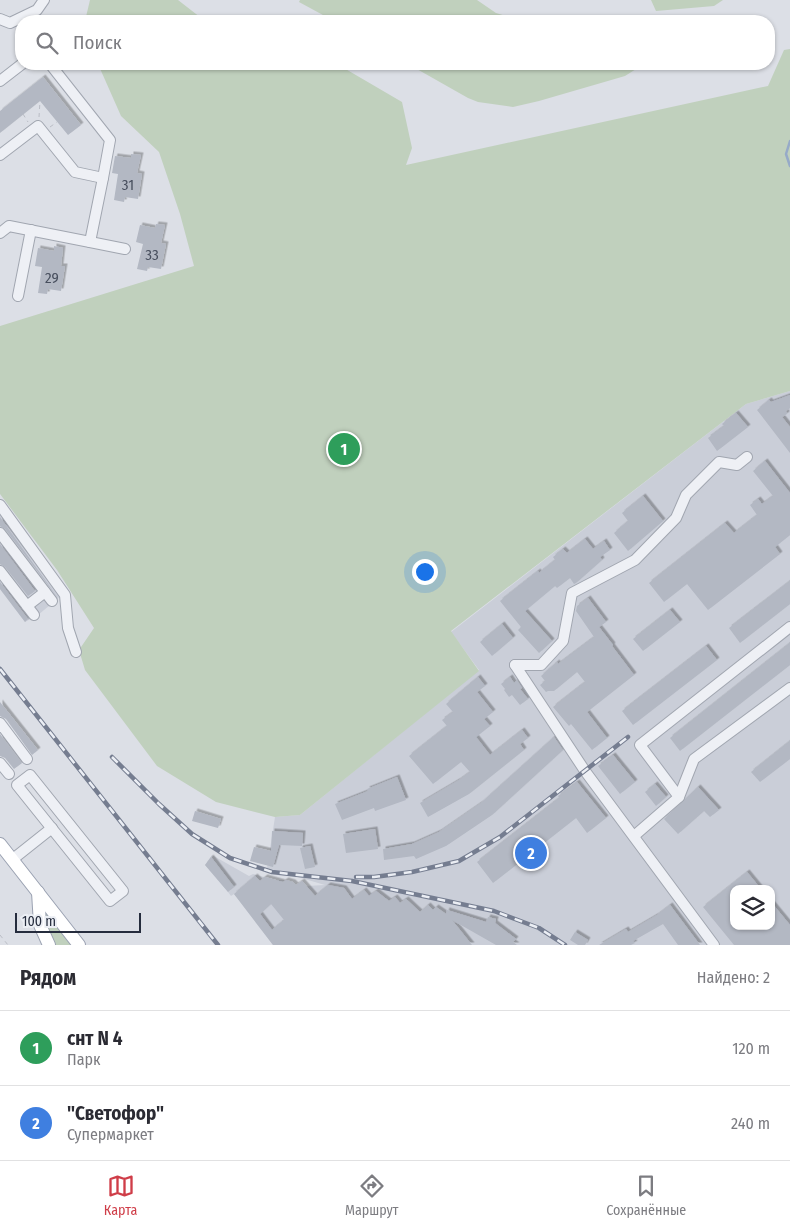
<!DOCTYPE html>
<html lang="ru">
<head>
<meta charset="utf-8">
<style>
  body { margin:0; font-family:"Fira Sans Condensed",sans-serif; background:#f2f2f3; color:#2b2b33 }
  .controls { position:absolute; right:15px; bottom:15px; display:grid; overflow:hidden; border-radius:10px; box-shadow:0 1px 4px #0004 }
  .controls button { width:45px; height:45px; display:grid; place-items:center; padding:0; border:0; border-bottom:1px solid #e1e1e2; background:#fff; color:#2b2b33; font:25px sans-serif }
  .scale { position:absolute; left:15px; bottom:12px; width:126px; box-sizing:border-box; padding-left:5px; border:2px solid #252c3d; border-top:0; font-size:14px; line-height:18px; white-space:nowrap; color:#252c3d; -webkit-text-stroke:4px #ebeef4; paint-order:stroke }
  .you { position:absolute; left:424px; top:571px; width:18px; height:18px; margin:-12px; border:4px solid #fff; border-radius:50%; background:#1a73e8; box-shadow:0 0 0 8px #1a73e833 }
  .badge { display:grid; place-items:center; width:32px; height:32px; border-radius:50%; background:#cf3d48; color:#fff; font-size:16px; font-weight:700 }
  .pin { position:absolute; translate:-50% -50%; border:2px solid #fff; box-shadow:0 1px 5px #0006 }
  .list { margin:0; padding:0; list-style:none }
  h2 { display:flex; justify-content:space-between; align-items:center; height:65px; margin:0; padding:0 20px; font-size:21px }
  h2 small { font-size:16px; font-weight:400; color:#7c7c81 }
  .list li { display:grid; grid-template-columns:32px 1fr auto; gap:15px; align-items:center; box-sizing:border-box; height:75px; padding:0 20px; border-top:1px solid #e1e1e2 }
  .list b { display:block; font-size:19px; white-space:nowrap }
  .list p { margin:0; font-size:16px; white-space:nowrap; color:#7c7c81 }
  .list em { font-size:16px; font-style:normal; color:#7c7c81 }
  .icon { flex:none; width:28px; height:28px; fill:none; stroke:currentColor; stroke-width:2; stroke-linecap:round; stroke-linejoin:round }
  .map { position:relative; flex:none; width:790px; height:945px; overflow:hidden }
  .search { position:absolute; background:#fff; box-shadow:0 1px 4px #0004; left:15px; right:15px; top:15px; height:55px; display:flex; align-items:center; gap:12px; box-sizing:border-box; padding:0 18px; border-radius:20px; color:#7c7c81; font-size:19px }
  .sheet { height:215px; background:#fff }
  nav { display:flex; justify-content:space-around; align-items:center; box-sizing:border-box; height:70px; border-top:1px solid #e1e1e2; background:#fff; font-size:14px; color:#7c7c81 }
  nav a { display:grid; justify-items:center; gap:2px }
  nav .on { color:#cf3d48 }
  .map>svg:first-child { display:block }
  .built { fill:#caced8; fill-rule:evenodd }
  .green { fill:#c0d0bd }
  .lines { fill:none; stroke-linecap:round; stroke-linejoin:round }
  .stream { stroke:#96aac8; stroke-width:2.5 }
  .building { fill:#b3b8c3; fill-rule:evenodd; filter:url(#shadow) }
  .minor-casing { stroke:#a1a6b0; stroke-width:12 }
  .major-casing { stroke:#9ba2b2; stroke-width:14 }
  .path { stroke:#babdc5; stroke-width:1; stroke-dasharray:4 4; stroke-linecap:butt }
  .minor { stroke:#eef0f5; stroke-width:10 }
  .major { stroke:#fff; stroke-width:12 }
  .rail-casing { stroke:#757d90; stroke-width:4.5 }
  .rail { stroke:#ebeef4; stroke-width:2.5; stroke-dasharray:8; stroke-linecap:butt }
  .labels { text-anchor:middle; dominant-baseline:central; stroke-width:4.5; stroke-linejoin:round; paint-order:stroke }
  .number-label { font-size:15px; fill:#484f5e }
</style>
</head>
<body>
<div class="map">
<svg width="790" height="945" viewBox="0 0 790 945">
  <defs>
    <filter id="shadow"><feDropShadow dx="2.5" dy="-2.5" stdDeviation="0" flood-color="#0004"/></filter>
  </defs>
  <rect width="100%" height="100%" fill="#dcdfe6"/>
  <g class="built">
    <path d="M790,391V945H273L234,894L231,896L228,892L205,865L212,855L249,876L253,874L275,880H286L293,882L296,885L302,881L306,886L325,885L267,868L275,817L300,815L479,670L451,632L746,404ZM734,889H771V926H734Z"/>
    <polygon points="0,514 62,595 38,615 25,622 0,589"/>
  </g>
  <g class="green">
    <polygon points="90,0 178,0 205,21 85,21"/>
    <polygon points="300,0 477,0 496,13 523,21 334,21 299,2"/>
    <polygon points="651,0 723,0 714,6 656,11"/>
    <polygon points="790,49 790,391 746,404 451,631 479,671 300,815 275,817 216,802 157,766 85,670 79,650 94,628 57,570 0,494 0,326 194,266 180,214 159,152 121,116 98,64 337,64 402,102 412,148 406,165 768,86 784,50"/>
    <polygon points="408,64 644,64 625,76 539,101 513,107 478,102 468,98"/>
    <polygon points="41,899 77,945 51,945 42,924"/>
  </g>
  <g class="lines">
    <polyline class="stream" points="790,141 786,154 790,166"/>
  </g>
  <g class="building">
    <polygon points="43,77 81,125 68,135 40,101 0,133 0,111"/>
    <polygon points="131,154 141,155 137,173 142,174 138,199 125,197 124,202 114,200 118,174 112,173 115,156 131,158"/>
    <polygon points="156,224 165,225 161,243 166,244 161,269 148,267 147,271 137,269 143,244 136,242 140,225 155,228"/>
    <polygon points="54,246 63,248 61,266 65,266 61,291 48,289 47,294 38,293 42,267 35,266 38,248 54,251"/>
    <polygon points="790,395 790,408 786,411 787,414 782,417 790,427 790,453 757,410 769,400 771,402"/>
    <polygon points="736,413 748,427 717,451 708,438 724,426 722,424"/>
    <polygon points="765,461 790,493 790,535 775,547 780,554 708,610 687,584 664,602 649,583 725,523 734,533 757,515 750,505 758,499 762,504 773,496 753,471"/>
    <polygon points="643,496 663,521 628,551 614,533 628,521 622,513"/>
    <polygon points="0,517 58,598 5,529 0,526"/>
    <polygon points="585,539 593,549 604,541 610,550 600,557 602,560 576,583 574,584 570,578 557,588 555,586 525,611 552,641 539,653 518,630 521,627 500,601 538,571 539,573 555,560 553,557 563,549 567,553"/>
    <polygon points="0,544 35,591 28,596 5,567 0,564"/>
    <polygon points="790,581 790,604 740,643 729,628"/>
    <polygon points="0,582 28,619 25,622 0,589"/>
    <polygon points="588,598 606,622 599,627 613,645 612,646 634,675 587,712 607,738 592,750 571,724 569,726 553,707 585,682 577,672 554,691 548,691 546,692 540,685 545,681 541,676 557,662 558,664 594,637 576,611 577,606"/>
    <polygon points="670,610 680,622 643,651 633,639"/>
    <polygon points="502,624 513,638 492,656 480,642"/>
    <polygon points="790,643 790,665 680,751 670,738"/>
    <polygon points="706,646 717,660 633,725 622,711"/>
    <polygon points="478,677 485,686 477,692 493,712 484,719 490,726 476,737 490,755 522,730 528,738 520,744 524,750 469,794 428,817 420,803 459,780 470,772 461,762 433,784 409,756 447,726 442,720 453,712 446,704"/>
    <polygon points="510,677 514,683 517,680 522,688 520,689 528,699 520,705 512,695 509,697 504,690 505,689 501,684"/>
    <polygon points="0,702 38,750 32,755 6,719 0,716"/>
    <polygon points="0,734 22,763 14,769 5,758 0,756"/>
    <polygon points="554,737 563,750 492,815 446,846 416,859 414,856 384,860 383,849 412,844 439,832 481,803"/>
    <polygon points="790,741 790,759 760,782 751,772"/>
    <polygon points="613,755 635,782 620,794 598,766"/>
    <polygon points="397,777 406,800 375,811 374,808 342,820 335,804 368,791 367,789"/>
    <polygon points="577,782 606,818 587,833 576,818 493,883 477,862 559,798 558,796"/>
    <polygon points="655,784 666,797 656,806 645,792"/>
    <polygon points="698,787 719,810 710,817 704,811 678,834 664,819"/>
    <polygon points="195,811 221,819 218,828 192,821"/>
    <polygon points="375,829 378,849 346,853 343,834"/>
    <polygon points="272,831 303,833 302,846 279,845 273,867 250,861 254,847 271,851"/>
    <polygon points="310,846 315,867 305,869 300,848"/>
    <polygon points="211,857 234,887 228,892 205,865"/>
    <polygon points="747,872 761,889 734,889 734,926 771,926 771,902 790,925 790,945 734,945 703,907"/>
    <path d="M255,876L260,881L265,877L283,882L286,880L293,882L296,885L302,881L315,896L328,885L344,888L352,899L364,890L369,896L376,891L389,901L395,897L400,903L406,899L420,912L428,905L433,910L436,907L446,914L447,910L486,922L488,917L496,919L495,923L516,939L513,942L517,945H496L452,920L472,945H273L234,894ZM271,904L284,920L272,930L260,914Z"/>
    <polygon points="670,905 700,945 678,945 663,924 633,941 635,943 631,945 599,945 626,929 628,932 657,915"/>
    <polygon points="575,932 588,940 585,945 578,945 570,940"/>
  </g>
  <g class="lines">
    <g class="minor-casing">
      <g id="minor">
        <polyline points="0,19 10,23 37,10 44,0"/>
        <polyline points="0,81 22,64"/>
        <polyline points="0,155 38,126 75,172 103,178 110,140 50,64"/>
        <polyline points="0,233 9,226 90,242 103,178"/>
        <polyline points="90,242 125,249"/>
        <polyline points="18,296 31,230"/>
        <polyline points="0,505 65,595 68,628 76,652"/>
        <polyline points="0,533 52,601"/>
        <polyline points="0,571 34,615"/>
        <polyline points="27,606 45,592"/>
        <polyline points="515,665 585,771 714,945"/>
        <polyline points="515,665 541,665 563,641 572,593 635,560 676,518 686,495 719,462 737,465 747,457"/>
        <polyline points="0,723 27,759"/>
        <polyline points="0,763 9,774"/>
        <polygon points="30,775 123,891 110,901 17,785"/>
        <polyline points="679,797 640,745 790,627"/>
        <polyline points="634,836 679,797 694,759 790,688"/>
        <polyline points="13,859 52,828"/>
      </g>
    </g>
    <g class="major-casing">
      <g id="major">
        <polyline points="0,844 79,945"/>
        <polyline points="38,892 40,925 49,945"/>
      </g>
    </g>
    <g class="path">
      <polyline points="23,114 28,122"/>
      <polyline points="39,117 40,101"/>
      <polyline points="50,127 57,122"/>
      <polyline points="0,935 8,945"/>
    </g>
    <use href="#minor" class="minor"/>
    <use href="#major" class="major"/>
    <g class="rail-casing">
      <g id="rail">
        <polyline points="0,669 218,945"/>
        <polyline points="112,757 159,804 192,834 230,858 272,872 352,881 494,911 539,928 565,945"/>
        <polyline points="356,877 374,877 412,872 459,861 500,837 628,737"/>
      </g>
    </g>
    <use href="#rail" class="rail"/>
  </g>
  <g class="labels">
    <g class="number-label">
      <text x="128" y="185">31</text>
      <text x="152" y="255">33</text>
      <text x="52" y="278">29</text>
    </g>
  </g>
</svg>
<div class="controls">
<button><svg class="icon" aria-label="layers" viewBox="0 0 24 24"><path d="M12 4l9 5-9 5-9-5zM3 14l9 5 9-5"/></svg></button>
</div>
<div class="scale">100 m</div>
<div class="you"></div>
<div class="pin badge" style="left:344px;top:449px;background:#2e9e5b">1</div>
<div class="pin badge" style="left:531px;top:853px;background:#3f7fe0">2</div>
<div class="search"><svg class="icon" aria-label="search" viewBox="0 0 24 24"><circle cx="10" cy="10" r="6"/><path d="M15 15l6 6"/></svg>Поиск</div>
</div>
<section class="sheet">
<h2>Рядом<small>Найдено: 2</small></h2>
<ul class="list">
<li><span class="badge" style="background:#2e9e5b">1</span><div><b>снт N 4</b><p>Парк</p></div><em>120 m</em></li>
<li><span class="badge" style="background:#3f7fe0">2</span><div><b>&quot;Светофор&quot;</b><p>Супермаркет</p></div><em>240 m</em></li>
</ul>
</section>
<nav>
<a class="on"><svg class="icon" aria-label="map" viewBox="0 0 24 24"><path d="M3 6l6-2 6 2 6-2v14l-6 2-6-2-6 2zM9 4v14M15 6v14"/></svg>Карта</a>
<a><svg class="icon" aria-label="directions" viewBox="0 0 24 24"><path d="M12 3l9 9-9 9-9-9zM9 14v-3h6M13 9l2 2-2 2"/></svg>Маршрут</a>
<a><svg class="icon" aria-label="saved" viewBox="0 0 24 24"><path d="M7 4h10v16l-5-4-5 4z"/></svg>Сохранённые</a>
</nav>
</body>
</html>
